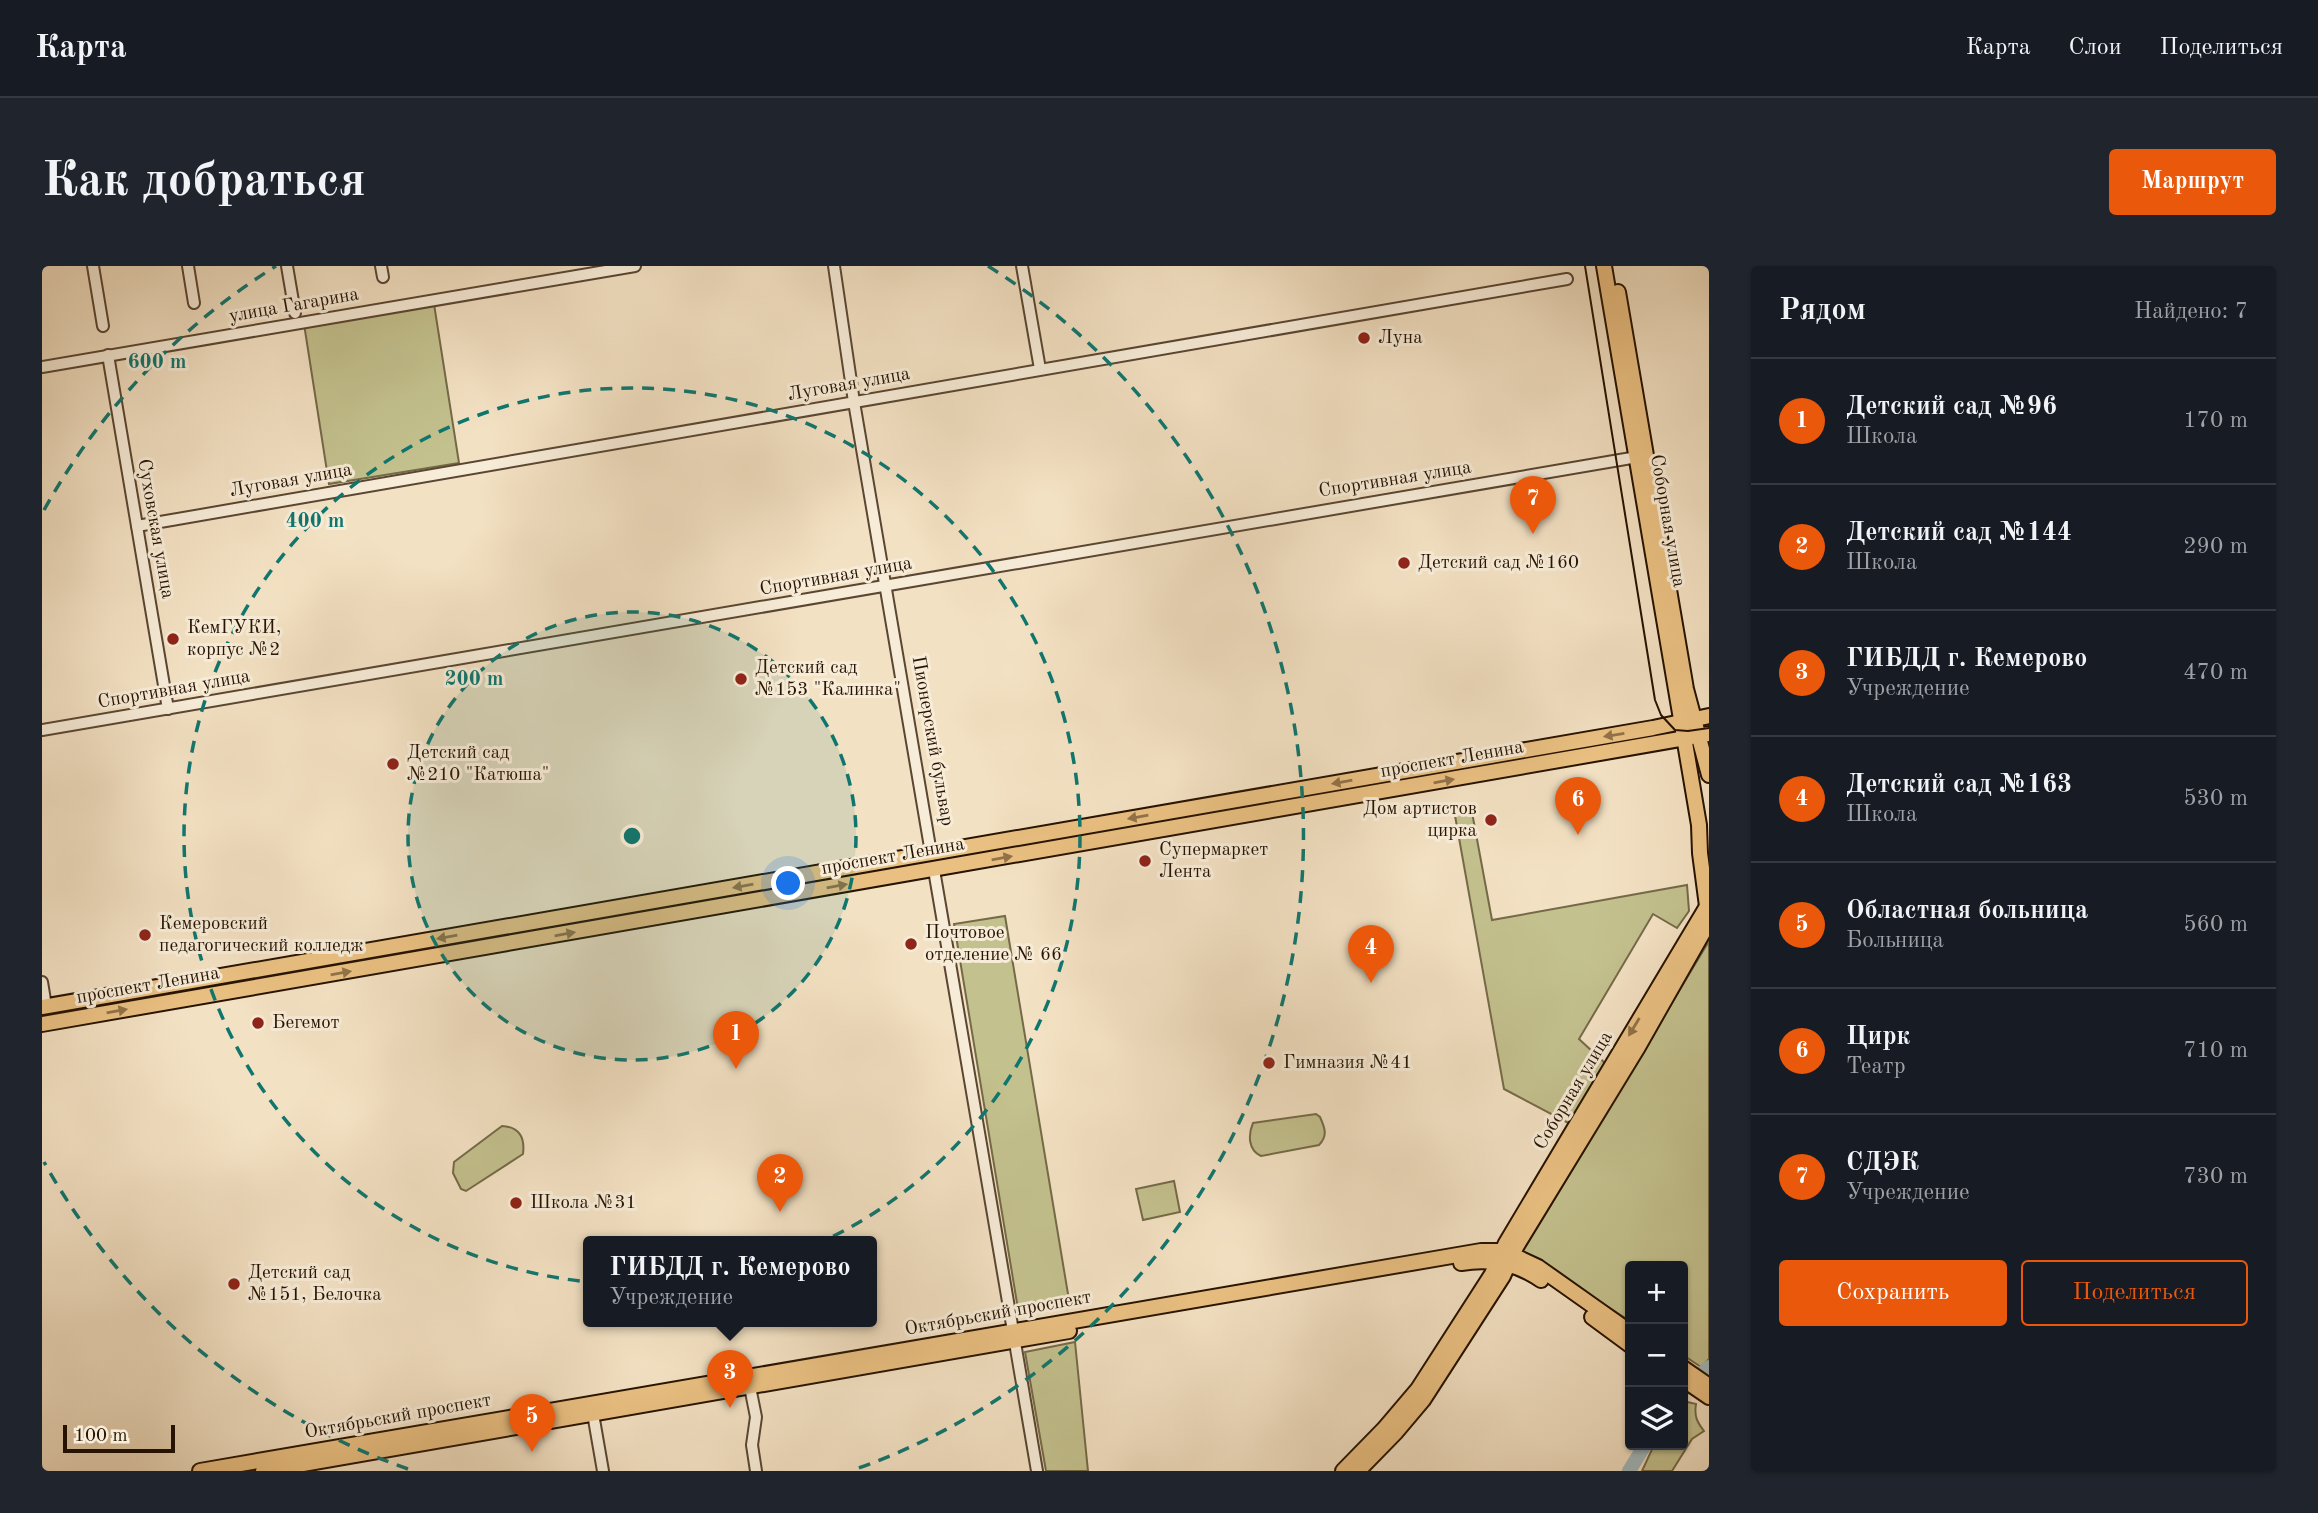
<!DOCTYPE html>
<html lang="ru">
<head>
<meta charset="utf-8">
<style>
  body { margin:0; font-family:"Old Standard TT",serif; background:#20242c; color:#f1f3f6 }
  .controls { position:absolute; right:21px; bottom:21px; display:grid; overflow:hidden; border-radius:7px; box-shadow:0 2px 5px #0004 }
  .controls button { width:63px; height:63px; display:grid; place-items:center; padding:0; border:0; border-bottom:2px solid #363941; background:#171b24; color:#f1f3f6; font:35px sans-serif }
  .scale { position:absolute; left:21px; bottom:18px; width:112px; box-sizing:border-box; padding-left:7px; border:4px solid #271301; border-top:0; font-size:19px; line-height:24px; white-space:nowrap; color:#271301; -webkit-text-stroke:5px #f7ecd8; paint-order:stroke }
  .you { position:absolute; left:747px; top:618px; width:24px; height:24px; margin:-18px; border:5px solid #fff; border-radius:50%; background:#1a73e8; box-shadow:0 0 0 10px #1a73e833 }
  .badge { display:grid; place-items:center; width:46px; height:46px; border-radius:50%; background:#ea580c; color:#fff; font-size:23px; font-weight:700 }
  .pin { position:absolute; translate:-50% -58px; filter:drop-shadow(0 2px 4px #0008) }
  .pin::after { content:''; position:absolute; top:37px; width:24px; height:21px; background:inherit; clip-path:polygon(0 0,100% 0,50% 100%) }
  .popup { position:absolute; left:541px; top:970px; width:294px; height:91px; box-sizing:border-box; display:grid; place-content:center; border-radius:7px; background:#171b24; filter:drop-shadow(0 2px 5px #0005); font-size:23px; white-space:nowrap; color:#9ea1a6 }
  .popup b { font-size:26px; color:#f1f3f6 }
  .popup::after { content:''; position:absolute; left:50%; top:100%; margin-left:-14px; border:14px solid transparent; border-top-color:#171b24 }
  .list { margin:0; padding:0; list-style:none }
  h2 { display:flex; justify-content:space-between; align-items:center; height:91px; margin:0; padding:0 28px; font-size:30px }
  h2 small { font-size:23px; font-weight:400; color:#9ea1a6 }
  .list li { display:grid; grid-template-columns:46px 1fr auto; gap:21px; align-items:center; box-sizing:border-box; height:126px; padding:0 28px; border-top:2px solid #363941 }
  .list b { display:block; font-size:26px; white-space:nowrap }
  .list p { margin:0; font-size:23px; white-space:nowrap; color:#9ea1a6 }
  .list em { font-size:23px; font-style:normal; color:#9ea1a6 }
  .actions { display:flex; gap:14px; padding:21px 28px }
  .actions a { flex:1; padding:16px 0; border:2px solid #ea580c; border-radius:7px; text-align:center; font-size:24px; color:#ea580c }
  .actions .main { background:#ea580c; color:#fff }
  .icon { flex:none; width:38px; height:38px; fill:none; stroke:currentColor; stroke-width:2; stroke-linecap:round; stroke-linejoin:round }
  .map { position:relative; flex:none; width:1667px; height:1205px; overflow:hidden; border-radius:7px }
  header { display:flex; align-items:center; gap:42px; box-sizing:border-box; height:98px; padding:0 35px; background:#171b24; border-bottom:2px solid #363941 }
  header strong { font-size:33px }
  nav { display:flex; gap:38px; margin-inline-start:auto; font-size:24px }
  .intro { display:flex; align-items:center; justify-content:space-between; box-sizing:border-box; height:168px; padding:0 42px }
  h1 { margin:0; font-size:49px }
  .button { padding:18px 32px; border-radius:7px; background:#ea580c; color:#fff; font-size:24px; font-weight:700 }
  main { display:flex; gap:42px; padding:0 42px }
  aside { flex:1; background:#171b24; border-radius:7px; box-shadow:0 2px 5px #0004 }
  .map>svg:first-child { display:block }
  .green { fill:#c3c18e; stroke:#756a48; stroke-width:2 }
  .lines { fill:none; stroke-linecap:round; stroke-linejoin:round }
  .river { stroke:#a2babf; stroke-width:14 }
  .minor-casing { stroke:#5a4632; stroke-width:14 }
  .major-casing { stroke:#271301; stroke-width:18 }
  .minor { stroke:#f7ecd8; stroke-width:10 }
  .major { stroke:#eac082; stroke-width:14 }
  .tram { stroke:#271301; stroke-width:2 }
  .oneway { fill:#927248 }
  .ring { fill:none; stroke:#0f766e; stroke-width:3.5; stroke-dasharray:12 9 }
  .poi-dot { fill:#8f2418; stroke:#f7ecd8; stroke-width:2.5 }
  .labels { text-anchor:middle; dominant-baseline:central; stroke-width:6; stroke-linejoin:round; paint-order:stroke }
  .street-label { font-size:19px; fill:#271301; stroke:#f7ecd8 }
  .poi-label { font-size:19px; fill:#271301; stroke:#f7ecd8; text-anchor:start }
  .centre { fill:#0f766e; stroke:#f7ecd8; stroke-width:3.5 }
  .ring-label { font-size:21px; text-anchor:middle; font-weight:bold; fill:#0f766e; stroke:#f7ecd8; stroke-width:6; stroke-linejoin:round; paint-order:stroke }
</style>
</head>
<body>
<header>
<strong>Карта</strong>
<nav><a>Карта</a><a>Слои</a><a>Поделиться</a></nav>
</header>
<div class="intro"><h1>Как добраться</h1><a class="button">Маршрут</a></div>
<main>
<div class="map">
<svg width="1667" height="1205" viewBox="0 0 1667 1205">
  <rect width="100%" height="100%" fill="#f3e1c3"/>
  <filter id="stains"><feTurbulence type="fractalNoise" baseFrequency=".00286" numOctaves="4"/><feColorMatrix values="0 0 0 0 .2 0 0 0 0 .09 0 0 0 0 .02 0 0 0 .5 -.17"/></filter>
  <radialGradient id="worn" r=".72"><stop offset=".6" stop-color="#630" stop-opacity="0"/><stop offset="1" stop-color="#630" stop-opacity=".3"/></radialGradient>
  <g class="green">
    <polygon points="392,38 417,197 287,218 262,58"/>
    <polygon points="1429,541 1450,654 1645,619 1647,645 1635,662 1611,648 1537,773 1565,799 1530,859 1462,823 1412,544"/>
    <polygon points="963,650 1027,1034 976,1043 912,658"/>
    <polygon points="1667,675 1667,1093 1659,1101 1641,1089 1641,1000 1588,1000 1588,1055 1480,986"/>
    <path d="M1274,848L1278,851C1283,862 1286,870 1277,879L1219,890C1206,884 1206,869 1211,857Z"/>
    <path d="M460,860C478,861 483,872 481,888L424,925L419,923L411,907L412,896Z"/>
    <polygon points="1132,915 1138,946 1101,954 1094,923"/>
    <polygon points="1033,1076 1046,1205 1004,1205 983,1086"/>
    <path d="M1641,1135L1654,1138C1652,1150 1655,1156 1662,1165L1650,1173L1630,1205H1600L1612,1179H1641Z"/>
  </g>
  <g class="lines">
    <g class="river">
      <polyline points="1641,1124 1667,1101"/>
      <polyline points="1587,1205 1603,1179"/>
    </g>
    <g class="minor-casing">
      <g id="minor">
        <polyline points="51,0 61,60"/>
        <polyline points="146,0 152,37"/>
        <polyline points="245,0 253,47"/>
        <polyline points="339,0 341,11"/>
        <polyline points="792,0 812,136 889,587"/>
        <polyline points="980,0 998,103"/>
        <polyline points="66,89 126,443"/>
        <polyline points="0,101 593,0"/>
        <polyline points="95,260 1525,13"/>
        <polyline points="0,464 1601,190"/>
        <polyline points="892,604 995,1205"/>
        <polyline points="0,716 4,740"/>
        <polyline points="708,1121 714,1151 710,1179 714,1205"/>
        <polyline points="550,1142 561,1205"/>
      </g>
    </g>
    <g class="major-casing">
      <g id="major">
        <polyline points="1562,0 1657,559 1658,587 1665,640"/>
        <polyline points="1576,26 1644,423 1667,509"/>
        <polyline points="0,741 1611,462 1667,450"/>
        <polyline points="0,758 1667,468"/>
        <path d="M1419,997C1449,992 1475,997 1499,1014"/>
        <polyline points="1550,1051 1588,1079"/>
        <polyline points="1641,1102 1667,1120"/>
        <polyline points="1648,1118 1667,1131"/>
        <polyline points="158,1205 1439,985 1462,985 1496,1001 1588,1066"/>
        <polyline points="221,1205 1027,1065"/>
        <polyline points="1301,1205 1342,1163 1376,1123 1450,1008 1464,977 1667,637"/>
        <polyline points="1316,1205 1354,1166 1381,1134 1461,1010 1474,981 1596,781 1667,656"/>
      </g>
    </g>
    <use href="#minor" class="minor"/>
    <use href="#major" class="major"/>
    <polyline class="tram" points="1543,0 1613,434 1619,449 1633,464 1646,465 1667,462"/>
  </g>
  <defs><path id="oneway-solid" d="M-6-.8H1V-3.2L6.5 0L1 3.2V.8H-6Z" transform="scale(1.75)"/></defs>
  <g class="oneway">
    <use href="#oneway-solid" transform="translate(1572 469) rotate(171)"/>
    <use href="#oneway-solid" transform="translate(1402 515) rotate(-10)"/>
    <use href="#oneway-solid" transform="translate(1300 516) rotate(170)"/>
    <use href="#oneway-solid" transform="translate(1096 551) rotate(170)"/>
    <use href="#oneway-solid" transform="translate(960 592) rotate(-10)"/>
    <use href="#oneway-solid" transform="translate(701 620) rotate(170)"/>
    <use href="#oneway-solid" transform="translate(795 620) rotate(-10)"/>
    <use href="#oneway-solid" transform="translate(523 668) rotate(-10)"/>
    <use href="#oneway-solid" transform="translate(405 671) rotate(170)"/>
    <use href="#oneway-solid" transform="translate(299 707) rotate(-10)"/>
    <use href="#oneway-solid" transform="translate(75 745) rotate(-10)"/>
    <use href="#oneway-solid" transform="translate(1592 761) rotate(121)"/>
  </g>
  <circle cx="590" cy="570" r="224" fill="#0f766e" fill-opacity=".12"/>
  <g class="ring">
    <circle cx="590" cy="570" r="224"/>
    <circle cx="590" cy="570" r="448"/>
    <path d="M366 1203A672 672 0 0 1 2 896M2 244A672 672 0 0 1 234 0M946 0A672 672 0 0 1 814 1203"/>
  </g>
  <g class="poi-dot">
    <circle cx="1322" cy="72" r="7"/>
    <circle cx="1362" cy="297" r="7"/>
    <circle cx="131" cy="373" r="7"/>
    <circle cx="699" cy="413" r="7"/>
    <circle cx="351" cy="498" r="7"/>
    <circle cx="1449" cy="554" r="7"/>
    <circle cx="1103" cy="595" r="7"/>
    <circle cx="103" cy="669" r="7"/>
    <circle cx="869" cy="678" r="7"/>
    <circle cx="216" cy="757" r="7"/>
    <circle cx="1227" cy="797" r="7"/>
    <circle cx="474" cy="937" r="7"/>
    <circle cx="192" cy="1018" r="7"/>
  </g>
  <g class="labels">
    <g class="street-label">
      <text transform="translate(252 40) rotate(-10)">улица Гагарина</text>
      <text transform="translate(807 119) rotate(-10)">Луговая улица</text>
      <text transform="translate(1353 214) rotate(-9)">Спортивная улица</text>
      <text transform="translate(249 215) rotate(-10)">Луговая улица</text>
      <text transform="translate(1625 255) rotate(80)">Соборная улица</text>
      <text transform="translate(113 263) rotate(80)">Суховская улица</text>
      <text transform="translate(794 311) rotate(-10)">Спортивная улица</text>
      <text transform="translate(132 424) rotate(-10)">Спортивная улица</text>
      <text transform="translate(890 475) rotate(80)">Пионерский бульвар</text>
      <text transform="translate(1410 494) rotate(-10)">проспект Ленина</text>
      <text transform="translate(851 591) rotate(-10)">проспект Ленина</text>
      <text transform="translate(106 720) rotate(-10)">проспект Ленина</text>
      <text transform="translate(1532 825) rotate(-59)">Соборная улица</text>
      <text transform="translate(956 1048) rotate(-10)">Октябрьский проспект</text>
      <text transform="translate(356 1151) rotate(-10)">Октябрьский проспект</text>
    </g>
    <g class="poi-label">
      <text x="1336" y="72">Луна</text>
      <text x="1376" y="297">Детский сад №160</text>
      <text x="145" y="362">КемГУКИ,<tspan x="145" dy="22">корпус №2</tspan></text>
      <text x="713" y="402">Детский сад<tspan x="713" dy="22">№153 "Калинка"</tspan></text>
      <text x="365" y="487">Детский сад<tspan x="365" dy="22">№210 "Катюша"</tspan></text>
      <text x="1435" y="543" text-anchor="end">Дом артистов<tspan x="1435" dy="22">цирка</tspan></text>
      <text x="1117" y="584">Супермаркет<tspan x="1117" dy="22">Лента</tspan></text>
      <text x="117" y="658">Кемеровский<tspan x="117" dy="22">педагогический колледж</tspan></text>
      <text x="883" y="667">Почтовое<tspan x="883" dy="22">отделение № 66</tspan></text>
      <text x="230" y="757">Бегемот</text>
      <text x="1241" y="797">Гимназия №41</text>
      <text x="488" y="937">Школа №31</text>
      <text x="206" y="1007">Детский сад<tspan x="206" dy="22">№151, Белочка</tspan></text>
    </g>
  </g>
  <circle cx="590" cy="570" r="10" class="centre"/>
  <g class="ring-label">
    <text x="115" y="102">600 m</text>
    <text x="273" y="261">400 m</text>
    <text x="432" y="419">200 m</text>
  </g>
  <rect width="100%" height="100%" filter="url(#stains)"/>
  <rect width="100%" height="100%" fill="url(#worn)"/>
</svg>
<div class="controls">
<button>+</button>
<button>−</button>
<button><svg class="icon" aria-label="layers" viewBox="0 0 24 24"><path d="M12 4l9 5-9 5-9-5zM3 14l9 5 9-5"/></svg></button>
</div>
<div class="scale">100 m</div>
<div class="you"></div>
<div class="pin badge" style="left:694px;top:803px">1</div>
<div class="pin badge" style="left:738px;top:946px">2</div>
<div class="pin badge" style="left:688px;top:1142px">3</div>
<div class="popup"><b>ГИБДД г. Кемерово</b>Учреждение</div>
<div class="pin badge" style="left:1329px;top:717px">4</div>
<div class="pin badge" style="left:490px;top:1186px">5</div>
<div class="pin badge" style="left:1536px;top:569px">6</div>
<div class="pin badge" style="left:1491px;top:268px">7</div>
</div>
<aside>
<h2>Рядом<small>Найдено: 7</small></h2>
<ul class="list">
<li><span class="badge">1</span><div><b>Детский сад №96</b><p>Школа</p></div><em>170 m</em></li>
<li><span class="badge">2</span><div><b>Детский сад №144</b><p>Школа</p></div><em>290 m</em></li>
<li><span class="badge">3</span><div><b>ГИБДД г. Кемерово</b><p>Учреждение</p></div><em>470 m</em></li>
<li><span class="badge">4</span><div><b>Детский сад №163</b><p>Школа</p></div><em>530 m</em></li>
<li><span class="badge">5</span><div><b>Областная больница</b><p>Больница</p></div><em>560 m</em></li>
<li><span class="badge">6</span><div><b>Цирк</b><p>Театр</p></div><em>710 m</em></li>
<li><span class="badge">7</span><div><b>СДЭК</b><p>Учреждение</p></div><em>730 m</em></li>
</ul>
<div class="actions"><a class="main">Сохранить</a><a>Поделиться</a></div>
</aside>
</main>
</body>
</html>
